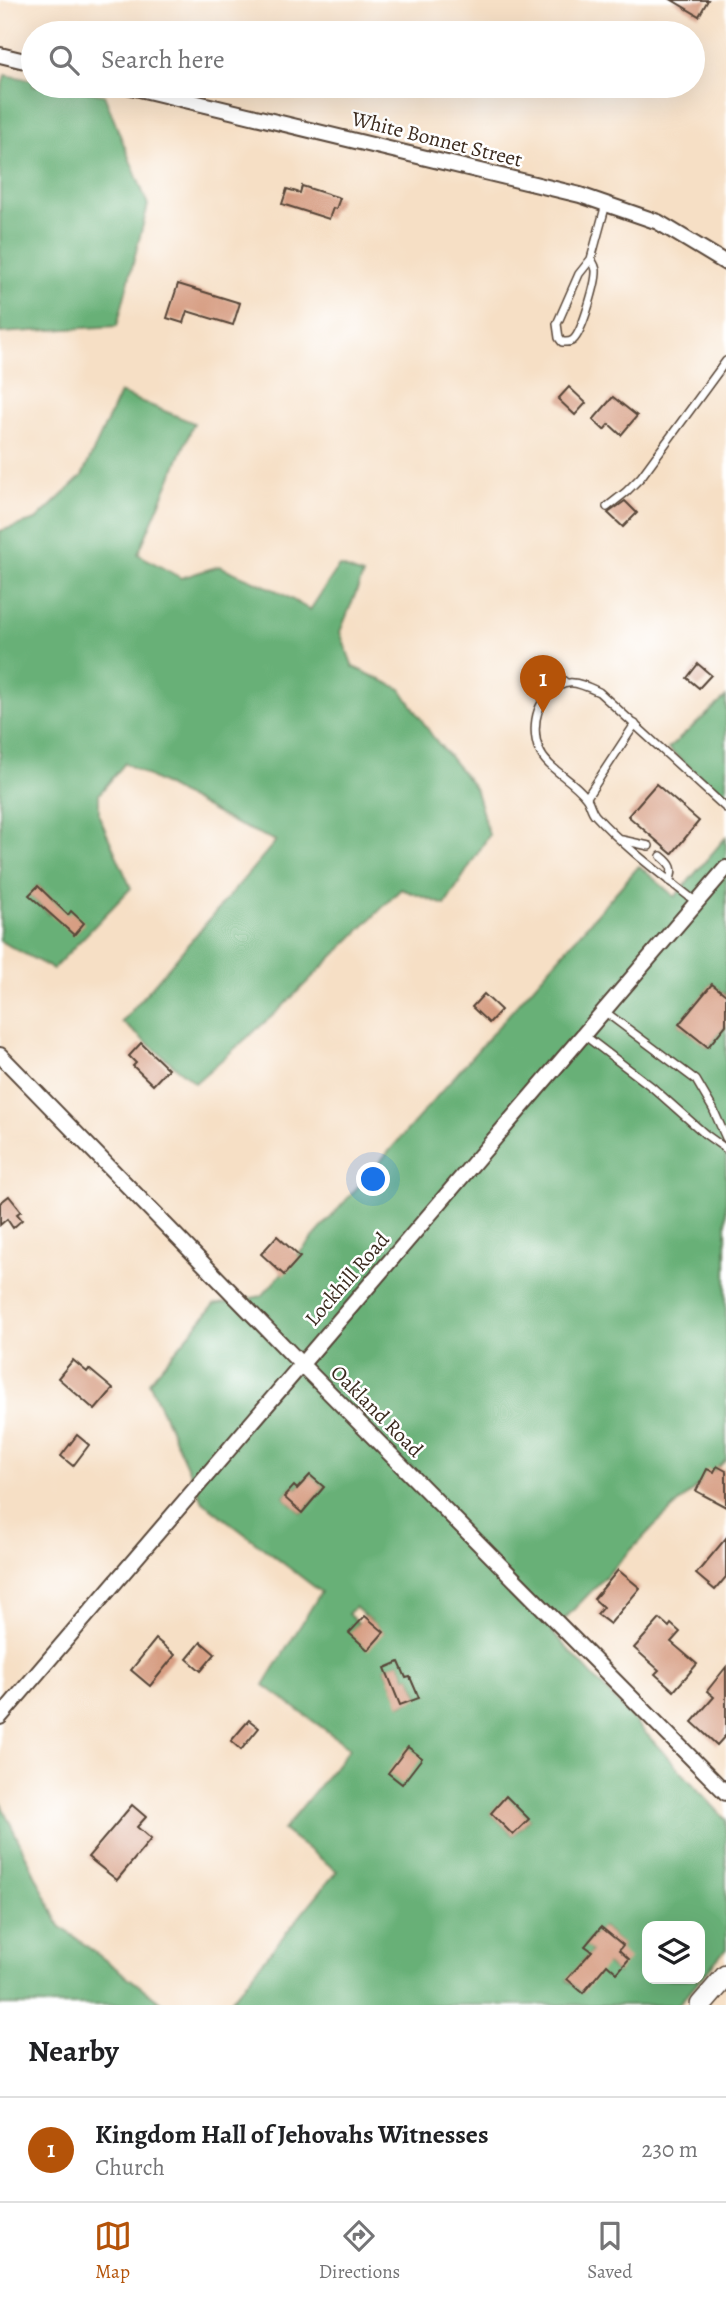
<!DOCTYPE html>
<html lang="en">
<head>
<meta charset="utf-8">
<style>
  body { margin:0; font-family:Alegreya,serif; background:#f6f6f6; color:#202124 }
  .controls { position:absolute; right:21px; bottom:21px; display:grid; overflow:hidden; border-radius:14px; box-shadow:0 7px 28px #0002 }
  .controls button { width:63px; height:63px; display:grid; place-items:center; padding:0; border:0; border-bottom:2px solid #e0e0e0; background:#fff; color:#202124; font:35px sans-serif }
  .you { position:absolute; left:374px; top:1180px; width:24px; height:24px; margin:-18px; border:5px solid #fff; border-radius:50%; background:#1a73e8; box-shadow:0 0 0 10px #1a73e833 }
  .badge { display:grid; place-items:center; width:46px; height:46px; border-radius:50%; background:#b45309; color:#fff; font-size:23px; font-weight:700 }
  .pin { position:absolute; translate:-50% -58px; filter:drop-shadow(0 2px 4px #0008) }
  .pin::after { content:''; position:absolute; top:37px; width:24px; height:21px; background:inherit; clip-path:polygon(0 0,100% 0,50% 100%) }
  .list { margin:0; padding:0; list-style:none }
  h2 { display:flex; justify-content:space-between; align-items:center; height:91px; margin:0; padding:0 28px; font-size:30px }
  h2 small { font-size:23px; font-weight:400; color:#757577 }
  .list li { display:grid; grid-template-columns:46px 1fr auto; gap:21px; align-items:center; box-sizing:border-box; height:105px; padding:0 28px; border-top:2px solid #e0e0e0 }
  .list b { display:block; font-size:26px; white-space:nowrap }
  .list p { margin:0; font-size:23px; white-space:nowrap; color:#757577 }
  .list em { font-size:23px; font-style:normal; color:#757577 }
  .icon { flex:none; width:38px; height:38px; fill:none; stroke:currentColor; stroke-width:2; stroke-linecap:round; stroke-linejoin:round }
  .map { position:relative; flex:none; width:726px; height:2005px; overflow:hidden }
  .search { position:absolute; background:#fff; box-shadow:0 7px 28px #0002; left:21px; right:21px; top:21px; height:77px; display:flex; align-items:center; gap:18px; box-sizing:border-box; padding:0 24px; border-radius:38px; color:#757577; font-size:26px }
  .sheet { height:196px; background:#fff }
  nav { display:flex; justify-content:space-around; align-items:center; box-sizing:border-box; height:98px; border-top:2px solid #e0e0e0; background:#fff; font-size:19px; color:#757577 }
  nav a { display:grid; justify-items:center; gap:4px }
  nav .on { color:#b45309 }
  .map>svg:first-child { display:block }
  .forest { fill:#67b077; stroke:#516d4a; stroke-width:2; fill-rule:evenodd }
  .building { fill:#d79e83 }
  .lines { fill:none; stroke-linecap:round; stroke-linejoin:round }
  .lane-casing { stroke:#574537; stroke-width:10 }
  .street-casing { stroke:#574537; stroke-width:18 }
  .secondary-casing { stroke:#574537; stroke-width:24 }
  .lane { stroke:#fff; stroke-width:7 }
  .street { stroke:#fff; stroke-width:14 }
  .secondary { stroke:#fff; stroke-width:21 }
  .labels { text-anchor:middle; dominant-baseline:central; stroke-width:5; stroke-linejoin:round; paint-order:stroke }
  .street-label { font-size:21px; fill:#3b2a1e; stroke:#fff }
</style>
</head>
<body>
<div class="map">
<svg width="726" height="2005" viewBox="0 0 726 2005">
  <rect width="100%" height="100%" fill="#fff"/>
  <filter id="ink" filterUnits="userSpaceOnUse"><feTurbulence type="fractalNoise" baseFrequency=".0143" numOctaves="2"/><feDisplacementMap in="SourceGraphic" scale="14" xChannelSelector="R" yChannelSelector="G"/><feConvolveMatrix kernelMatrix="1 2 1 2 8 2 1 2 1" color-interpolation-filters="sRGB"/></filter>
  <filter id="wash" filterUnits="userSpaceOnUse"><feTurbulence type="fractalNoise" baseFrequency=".00686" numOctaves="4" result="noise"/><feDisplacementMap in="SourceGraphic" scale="28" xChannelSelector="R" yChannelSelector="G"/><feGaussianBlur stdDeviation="1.57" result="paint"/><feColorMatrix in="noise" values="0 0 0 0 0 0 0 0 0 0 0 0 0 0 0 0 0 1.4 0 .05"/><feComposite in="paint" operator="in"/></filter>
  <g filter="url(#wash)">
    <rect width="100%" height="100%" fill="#f6dfc5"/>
    <g class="forest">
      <polygon points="5,75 33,80 33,86 60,86 104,95 148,205 117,326 0,333 0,94"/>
      <path d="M120,393L194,423L138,554L181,578L219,566L277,591L310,610L339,566L363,575L340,632L353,667L401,689L433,737L475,788L489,835L445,905L401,889L279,1010L195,1083L122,1022L276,841L232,822L125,763L99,794V816L131,888L53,969L0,941V531L36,520L82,476ZM38,886L57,905L49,914L30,895Z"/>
      <polygon points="726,697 726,798 668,749"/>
      <path d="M726,837V995L712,984L679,1024L708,1047L726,1025V1460L655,1525L552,1632L726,1820V1949L678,2005H227L337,1871L283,1830L350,1748L264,1685L321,1592L203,1502L149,1382L214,1305L262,1296L639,866L675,897ZM309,1475L324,1487L302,1513L284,1497L293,1486L297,1489ZM355,1607L383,1632L350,1633L358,1623L348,1614ZM399,1662L406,1678L410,1677L419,1697L401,1705L385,1668ZM506,1797L529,1819L513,1835L491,1813ZM647,1926H700V1979H647ZM602,1927L622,1945L619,1950L617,1973L599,1958L583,1992L567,1980L592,1951L585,1945Z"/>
      <polygon points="0,1802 60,1926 165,2005 0,2005"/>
    </g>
    <g id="blocks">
      <g class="building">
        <polygon points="672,0 708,0 699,16"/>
        <polygon points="302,186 340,198 336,209 333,208 329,219 282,204 287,189 300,193"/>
        <polygon points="178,284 240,303 233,325 187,311 183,323 167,318"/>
        <polygon points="569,387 586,403 575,415 558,399"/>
        <polygon points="613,397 637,416 621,435 609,424 604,430 593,420"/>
        <polygon points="625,501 637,513 623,527 608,513"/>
        <polygon points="698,664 711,675 699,688 687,678"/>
        <polygon points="656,784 699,821 672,854 628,816"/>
        <polygon points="38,886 68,915 71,911 84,923 74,935 29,895"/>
        <polygon points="712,984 726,995 726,1025 708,1047 679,1024"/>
        <polygon points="484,994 501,1010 489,1023 472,1007"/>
        <polygon points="141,1043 168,1069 153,1085 133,1066 136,1063 129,1056"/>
        <polygon points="9,1196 21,1211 17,1214 22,1220 13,1228 7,1219 0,1225 0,1203"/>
        <polygon points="277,1236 300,1257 284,1275 261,1254"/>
        <polygon points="73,1360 87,1372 89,1369 113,1389 95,1410 58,1378"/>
        <polygon points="77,1435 89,1445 73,1466 61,1456"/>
        <polygon points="717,1466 726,1471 726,1507 696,1491 707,1469 714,1472"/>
        <polygon points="310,1475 324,1487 302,1513 284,1497 294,1486 297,1489"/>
        <polygon points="726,1538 726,1577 715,1590 696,1574"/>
        <polygon points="618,1570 640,1588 610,1624 597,1614 603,1607 594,1599"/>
        <polygon points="365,1616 384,1632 368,1650 349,1633"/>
        <polygon points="660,1619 669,1627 671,1624 680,1632 671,1642 697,1664 674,1691 655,1674 659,1670 634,1648"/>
        <polygon points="156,1639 175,1655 150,1686 131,1670"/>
        <polygon points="201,1642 215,1654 201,1671 187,1659"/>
        <polygon points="399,1662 406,1678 410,1677 419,1698 400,1705 385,1668"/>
        <polygon points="726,1667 726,1735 717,1745 692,1722 714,1697 707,1691"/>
        <polygon points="249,1720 259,1728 241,1750 231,1741"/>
        <polygon points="408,1747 422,1758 402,1784 388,1773"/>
        <polygon points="506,1796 529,1819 513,1835 491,1813"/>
        <polygon points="132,1805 146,1817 137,1827 151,1839 117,1880 88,1857"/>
        <polygon points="601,1927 623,1945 619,1950 629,1959 617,1973 607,1964 583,1993 567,1979 592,1951 585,1946"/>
      </g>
    </g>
  </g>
  <g filter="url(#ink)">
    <use href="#blocks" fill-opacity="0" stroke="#574537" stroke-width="2"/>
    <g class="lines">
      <g class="lane-casing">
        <g id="lane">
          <path d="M591,259C594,264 595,265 596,270C597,281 582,333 573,340C569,343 567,342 562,342L559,338L557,324L579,274L591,259L606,204"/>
          <polyline points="607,507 626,492 641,477 726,361"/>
          <polyline points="541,662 565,682"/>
          <polyline points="587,797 635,724"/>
          <polyline points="622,840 649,846"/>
          <path d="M661,856C671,864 675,869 669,881"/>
          <path d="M696,902C661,874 625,848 595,815C590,809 590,801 585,796C576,784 560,775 549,764C531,747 531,714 547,696C565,676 577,682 599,692L726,808"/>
          <polyline points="604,1011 696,1080 713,1109 726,1138"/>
          <polyline points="584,1035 652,1087 705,1134 726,1149"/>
        </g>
      </g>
      <g class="street-casing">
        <g id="street">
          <polyline points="0,55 33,63"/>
          <polyline points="127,86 580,195 658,222 726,263"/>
          <polyline points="0,1055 301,1364 726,1793"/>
          <polyline points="0,1717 726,868"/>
        </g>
      </g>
      <g class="secondary-casing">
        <polyline id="secondary" points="701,2005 726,1976"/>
      </g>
      <use href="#lane" class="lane"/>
      <use href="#street" class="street"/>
      <use href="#secondary" class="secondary"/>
    </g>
  </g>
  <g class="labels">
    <g class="street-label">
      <text transform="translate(437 139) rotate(14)">White Bonnet Street</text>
      <text transform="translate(347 1279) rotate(-49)">Lockhill Road</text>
      <text transform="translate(377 1411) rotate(45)">Oakland Road</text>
    </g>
  </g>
</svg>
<div class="controls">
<button><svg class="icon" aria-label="layers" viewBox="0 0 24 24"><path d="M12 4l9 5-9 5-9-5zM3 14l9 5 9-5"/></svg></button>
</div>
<div class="you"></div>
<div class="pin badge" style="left:543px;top:713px">1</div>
<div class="search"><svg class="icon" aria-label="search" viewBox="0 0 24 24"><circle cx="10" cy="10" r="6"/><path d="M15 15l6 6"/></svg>Search here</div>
</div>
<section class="sheet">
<h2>Nearby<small></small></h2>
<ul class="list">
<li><span class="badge">1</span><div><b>Kingdom Hall of Jehovahs Witnesses</b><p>Church</p></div><em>230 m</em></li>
</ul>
</section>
<nav>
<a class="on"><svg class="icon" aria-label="map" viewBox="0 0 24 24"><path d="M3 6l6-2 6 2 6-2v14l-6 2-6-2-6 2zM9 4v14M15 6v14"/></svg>Map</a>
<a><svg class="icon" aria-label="directions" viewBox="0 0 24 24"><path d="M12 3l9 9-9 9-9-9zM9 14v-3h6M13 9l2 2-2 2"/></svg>Directions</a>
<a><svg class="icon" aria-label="saved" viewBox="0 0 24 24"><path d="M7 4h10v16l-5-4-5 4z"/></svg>Saved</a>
</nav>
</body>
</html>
